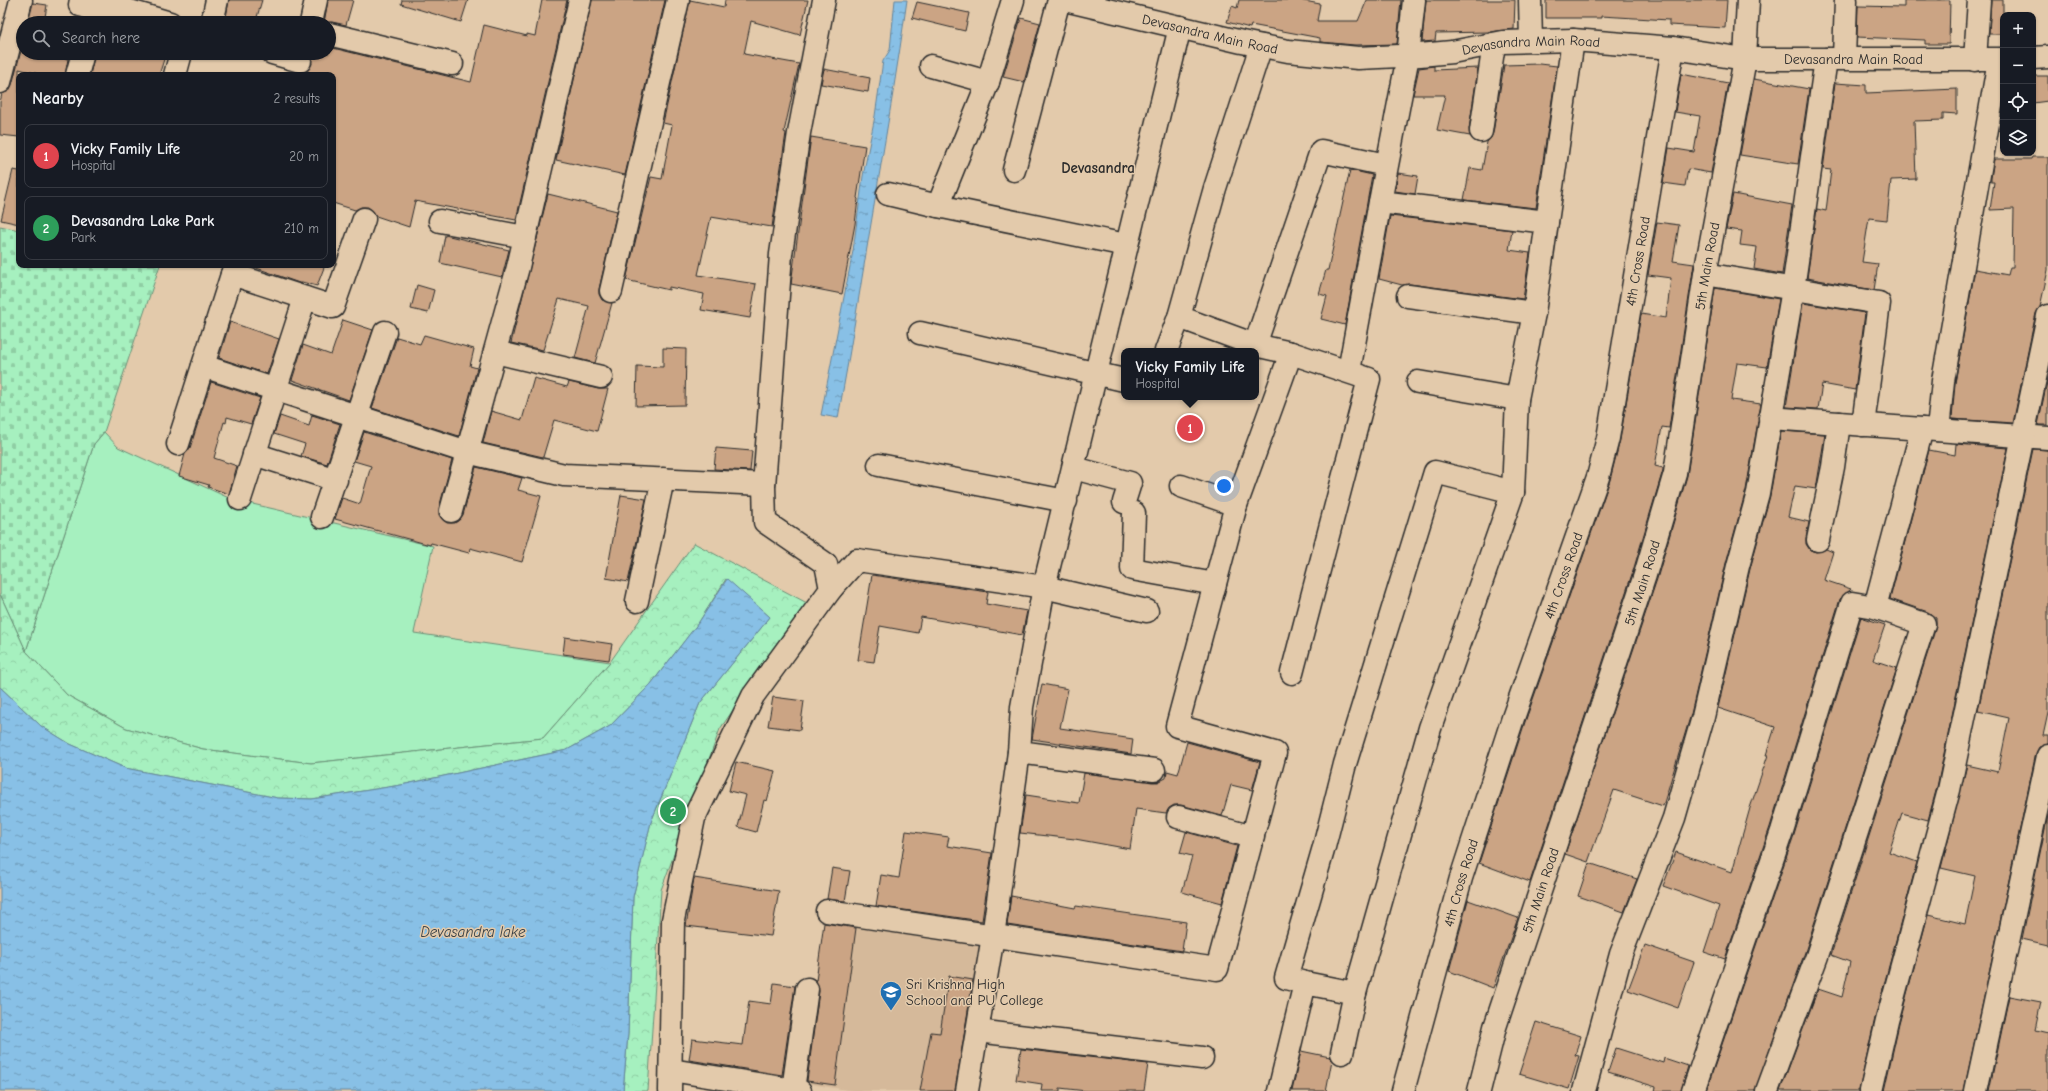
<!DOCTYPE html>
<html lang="en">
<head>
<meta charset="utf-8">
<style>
  body { margin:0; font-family:"Comic Neue",sans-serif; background:#20242c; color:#f1f3f6 }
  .controls { position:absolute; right:12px; top:12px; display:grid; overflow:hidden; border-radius:8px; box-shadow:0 1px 3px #0004 }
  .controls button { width:36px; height:36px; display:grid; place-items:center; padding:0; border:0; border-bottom:1px solid #363941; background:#171b24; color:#f1f3f6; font:20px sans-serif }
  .you { position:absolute; left:1224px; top:486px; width:14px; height:14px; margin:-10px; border:3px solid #fff; border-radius:50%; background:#1a73e8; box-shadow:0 0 0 6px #1a73e833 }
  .badge { display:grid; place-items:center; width:26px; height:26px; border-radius:50%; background:#d93025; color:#fff; font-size:13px; font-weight:700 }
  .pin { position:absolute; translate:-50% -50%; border:2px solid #fff; box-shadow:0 1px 4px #0006 }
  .popup { position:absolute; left:1121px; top:348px; width:138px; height:52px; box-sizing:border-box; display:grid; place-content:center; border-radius:8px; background:#171b24; filter:drop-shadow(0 1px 3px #0005); font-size:13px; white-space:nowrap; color:#9ea1a6 }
  .popup b { font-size:15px; color:#f1f3f6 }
  .popup::after { content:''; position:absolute; left:50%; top:100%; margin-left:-8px; border:8px solid transparent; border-top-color:#171b24 }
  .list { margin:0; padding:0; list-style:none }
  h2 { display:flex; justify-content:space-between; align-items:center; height:52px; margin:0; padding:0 16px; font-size:17px }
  h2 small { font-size:13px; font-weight:400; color:#9ea1a6 }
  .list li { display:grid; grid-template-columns:26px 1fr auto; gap:12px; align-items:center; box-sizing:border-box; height:64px; margin:0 8px 8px; padding:0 8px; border:1px solid #363941; border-radius:8px }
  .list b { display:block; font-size:15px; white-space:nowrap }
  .list p { margin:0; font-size:13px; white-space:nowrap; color:#9ea1a6 }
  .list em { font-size:13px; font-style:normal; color:#9ea1a6 }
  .icon { flex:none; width:22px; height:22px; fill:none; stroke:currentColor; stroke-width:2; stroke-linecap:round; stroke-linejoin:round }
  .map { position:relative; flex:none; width:2048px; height:1091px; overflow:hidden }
  .search { position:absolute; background:#171b24; box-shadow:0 1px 3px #0004; left:16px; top:16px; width:320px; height:44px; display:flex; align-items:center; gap:10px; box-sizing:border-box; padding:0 14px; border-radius:22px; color:#9ea1a6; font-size:15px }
  .panel { position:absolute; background:#171b24; box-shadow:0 1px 3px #0004; left:16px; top:72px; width:320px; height:196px; border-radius:8px }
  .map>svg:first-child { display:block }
  .built { fill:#d5b99a }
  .green { fill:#a6f0bf; stroke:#688e75 }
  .cemetery { fill:url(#cemetery-stones); stroke:#688e75 }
  .park { fill:url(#park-crowns); stroke:#688e75 }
  .water { fill:url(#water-ripples); stroke:#63849b }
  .building { fill:#cba484; stroke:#2b2b2b }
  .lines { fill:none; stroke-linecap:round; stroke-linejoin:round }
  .minor-casing { stroke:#2b2b2b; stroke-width:25 }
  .major-casing { stroke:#2b2b2b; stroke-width:25 }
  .minor { stroke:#e3caab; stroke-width:22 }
  .major { stroke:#e3caab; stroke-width:22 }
  .labels { text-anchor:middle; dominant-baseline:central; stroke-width:3; stroke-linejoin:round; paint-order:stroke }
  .street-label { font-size:14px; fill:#2b2b2b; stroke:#e3caab }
  .poi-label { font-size:14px; fill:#2b2b2b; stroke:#e3caab; text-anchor:start }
  .neighbourhood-label { font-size:15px; font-weight:bold; fill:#2b2b2b; stroke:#e3caab }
  .water-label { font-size:15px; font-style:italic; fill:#394147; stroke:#e3caab }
</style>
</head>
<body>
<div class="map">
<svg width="2048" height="1091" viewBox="0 0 2048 1091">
  <defs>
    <pattern id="cemetery-stones" width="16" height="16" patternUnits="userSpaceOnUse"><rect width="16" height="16" fill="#a6f0bf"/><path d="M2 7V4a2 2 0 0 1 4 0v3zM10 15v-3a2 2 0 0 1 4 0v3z" fill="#8fcea4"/></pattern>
    <pattern id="park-crowns" width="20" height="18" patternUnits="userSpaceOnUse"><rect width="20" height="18" fill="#a6f0bf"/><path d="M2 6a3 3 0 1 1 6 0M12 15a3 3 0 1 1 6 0" fill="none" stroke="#8fcea4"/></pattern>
    <pattern id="water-ripples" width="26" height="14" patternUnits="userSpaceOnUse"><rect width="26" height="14" fill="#88c0e6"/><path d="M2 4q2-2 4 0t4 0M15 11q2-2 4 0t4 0" fill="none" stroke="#6f9cbb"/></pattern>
  </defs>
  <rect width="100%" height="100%" fill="#e3caab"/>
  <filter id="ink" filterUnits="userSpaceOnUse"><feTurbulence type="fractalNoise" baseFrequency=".025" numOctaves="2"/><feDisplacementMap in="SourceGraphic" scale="8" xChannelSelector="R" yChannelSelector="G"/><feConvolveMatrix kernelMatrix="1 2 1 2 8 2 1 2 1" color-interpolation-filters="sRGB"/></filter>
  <g filter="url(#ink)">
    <polygon class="built" points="826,916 985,942 960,1091 853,1091 798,1082"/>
    <polygon class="green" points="104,432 118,447 231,499 433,546 414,633 610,662 543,738 311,763 203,749 126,728 67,695 26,651 94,444"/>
    <polygon class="cemetery" points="0,226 19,230 19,265 160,265 104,432 94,444 26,651 0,594"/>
    <polygon class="park" points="694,543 807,603 720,729 661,890 648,1091 623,1091 628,1034 633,897 651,822 700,703 770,617 726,579 699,622 651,684 610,726 567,750 401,785 312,799 278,798 125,768 70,744 41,726 0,687 0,594 26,651 67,695 126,728 203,749 311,763 543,738 610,662"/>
    <g class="water">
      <path d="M895,0H907C898,65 887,129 876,194C863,269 852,343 838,418L821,415L853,251L863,176L875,116L883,61L890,50Z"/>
      <polygon points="727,579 770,617 700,703 651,822 633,897 628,1034 623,1091 0,1091 0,687 41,726 70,744 125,768 278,798 312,799 401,785 567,750 610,726 651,684 699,622"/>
    </g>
    <g class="building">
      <polygon points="229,0 262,0 257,17 269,20 268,23 225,23"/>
      <polygon points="328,0 353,0 346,25 332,22 324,23"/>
      <polygon points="402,0 468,0 461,22 401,4"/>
      <polygon points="542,0 567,0 516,220 415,201 409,227 376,216 373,211 368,207 361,207 355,210 333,203 333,75 305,75 312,64 309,53 329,53 329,47 471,82 484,25 527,36 527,34 535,36"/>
      <polygon points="592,0 665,0 625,175 556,160"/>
      <polygon points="690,0 724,7 725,0 808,0 800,35 751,21 744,54 799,64 784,132 786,133 772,227 711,217 698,275 756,284 750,318 701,310 704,294 669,287 669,290 626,280 651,177 662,179 672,125 663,123"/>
      <polygon points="1239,0 1299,0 1320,4 1317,21 1358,21 1367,0 1401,0 1397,44 1355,45 1320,42 1320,38 1251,25 1250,28 1227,22 1232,6 1237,8"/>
      <polygon points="1426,0 1515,0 1514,29 1490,32 1436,33 1435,41 1422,42"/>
      <polygon points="1546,0 1727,0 1725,28 1669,25 1669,20 1601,16 1601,18 1546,18"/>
      <polygon points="1904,0 1950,0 1949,44 1925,44 1925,40 1857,37 1858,6 1904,7"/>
      <polygon points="1991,0 2003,0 2003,34 1989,34"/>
      <polygon points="917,2 969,13 965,31 912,18"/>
      <polygon points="33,3 47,5 44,23 28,23"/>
      <polygon points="1021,18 1040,23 1024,82 1003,77"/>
      <polygon points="22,47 23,53 44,53 68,59 65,75 43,75 19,69 19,137 0,135 0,102 2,94 9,91 12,85"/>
      <polygon points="95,53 166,53 159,75 90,75"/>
      <polygon points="1539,64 1557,66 1536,208 1464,200 1470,168 1482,170 1487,142 1491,138 1493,133 1504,65"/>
      <polygon points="1434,66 1434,70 1478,68 1469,129 1470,136 1437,130 1445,95 1413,95 1419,68"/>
      <polygon points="824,69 870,78 868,92 821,84"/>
      <polygon points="1681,74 1728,83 1711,173 1688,169 1685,186 1663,183 1669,148 1694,152 1700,116 1675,112"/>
      <polygon points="2033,76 2048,76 2048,101 2033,103"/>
      <polygon points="1754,79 1809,89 1798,164 1740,155"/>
      <polygon points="1835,83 1866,85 1866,93 1957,89 1957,114 1943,113 1943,120 1914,121 1916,179 1891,180 1887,220 1869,218 1862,262 1878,264 1874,290 1807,278 1817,209 1826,211 1831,170 1823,169"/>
      <polygon points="811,137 865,146 857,198 858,199 855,224 842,294 791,284"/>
      <polygon points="2032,157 2048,157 2048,270 2040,307 2036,313 2013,423 1952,419 1955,383 1975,269 2008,275 2010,267 2013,267 2014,209 1990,210 1994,182 1991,182 1991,178 1994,159 2031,159"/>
      <polygon points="13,170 19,171 19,224 1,220"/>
      <polygon points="1350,170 1372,175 1345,325 1321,319 1327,296 1319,294 1326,270 1328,270"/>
      <polygon points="1398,173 1418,176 1415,194 1395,191"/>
      <polygon points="548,194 617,211 599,289 599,294 602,300 612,303 595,363 575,358 589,306 559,299 543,350 511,343"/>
      <polygon points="1733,194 1792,205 1782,274 1754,269 1757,247 1740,245 1742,231 1726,229"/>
      <polygon points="1390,216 1512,230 1509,250 1530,253 1523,299 1410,284 1402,285 1379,279"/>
      <polygon points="1657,222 1679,225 1673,261 1694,264 1669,428 1662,427 1655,466 1663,468 1663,470 1633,571 1530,882 1479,863 1525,722 1610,480 1620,440 1641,314 1666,318 1671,278 1648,275"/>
      <polygon points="445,235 509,250 502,277 440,263"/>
      <polygon points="248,265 325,265 317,286 302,282 302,284"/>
      <polygon points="417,285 434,290 428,313 411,309"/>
      <polygon points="1715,288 1779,299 1767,367 1737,363 1731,400 1761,404 1746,490 1726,563 1691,714 1663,806 1614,790 1588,862 1565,854 1657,579 1687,476"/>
      <polygon points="1803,303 1865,313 1855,390 1822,384 1818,409 1786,407"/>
      <polygon points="343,320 373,330 349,400 292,380 303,345 331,355"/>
      <polygon points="230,322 279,339 267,374 219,358"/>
      <polygon points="424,335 474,349 470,366 477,368 459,436 372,408 397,337 420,344"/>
      <polygon points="663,348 686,349 685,405 636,406 637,366 663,367"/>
      <polygon points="2048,377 2048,425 2038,425"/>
      <polygon points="534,378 567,387 569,382 598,389 608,389 597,431 554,420 543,457 483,443 491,411 522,420"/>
      <polygon points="211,382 260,398 251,424 227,417 226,423 224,422 214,458 237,466 229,494 208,487 209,485 179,476 185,454 190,448"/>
      <polygon points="312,415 340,424 327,464 301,456 305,444 274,434 280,416 309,426"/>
      <polygon points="1781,431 1825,434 1816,489 1795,486 1788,517 1809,522 1806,538 1806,544 1810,550 1816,552 1826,549 1833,552 1824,580 1851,589 1840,599 1770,827 1725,959 1704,952 1719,906 1663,886 1676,852 1732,872 1750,808 1768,755 1766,755 1775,727 1718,708 1750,569 1770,496"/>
      <polygon points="364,432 452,460 439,508 439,515 442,519 447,523 455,523 459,520 463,515 476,467 522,478 518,490 541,496 522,562 470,548 469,553 431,543 430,545 335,519 342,498 360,504 371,466 354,461"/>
      <polygon points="1956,444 2008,448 1937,787 1928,820 1902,813 1889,852 1917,862 1875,1018 1859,1091 1780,1091 1818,989 1842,997 1850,962 1831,955 1936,627 1936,618 1928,612 1890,599 1929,450 1955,455"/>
      <polygon points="716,448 752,451 750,471 714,469"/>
      <polygon points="2033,449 2048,450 2048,713 2043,736 2048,736 2048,744 2039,747 2036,753 1964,1091 1884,1091 1899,1024 1928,915 1965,924 1975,876 1941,868 1967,765 1998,772 2009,718 1978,711"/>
      <polygon points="621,495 646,499 628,582 606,578"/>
      <polygon points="872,575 988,592 986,604 1027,611 1022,635 921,617 918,633 880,626 874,662 858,660"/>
      <polygon points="1861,617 1885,625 1873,660 1897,668 1805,952 1755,1091 1706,1091 1794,835"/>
      <polygon points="565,637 612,644 609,660 563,654"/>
      <polygon points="1042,684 1068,689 1060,728 1133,739 1131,754 1032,739"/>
      <polygon points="773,697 804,701 800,730 768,726"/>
      <polygon points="1187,742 1260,762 1252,790 1231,785 1222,816 1181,805 1174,805 1169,808 1166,813 1136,809 1130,849 1075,839 1020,833 1026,795 1079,803 1084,773 1158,782 1166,778 1167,771 1178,774"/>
      <polygon points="736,762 775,771 767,801 764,800 756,832 738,827 746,795 729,791"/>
      <polygon points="2048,815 2048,945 2022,939"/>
      <polygon points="906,831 949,837 947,846 992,853 982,921 876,906 881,875 899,878"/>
      <polygon points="1186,832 1237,846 1222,903 1182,892 1192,856 1180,853"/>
      <polygon points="1589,863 1637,879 1624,912 1578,896"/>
      <polygon points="832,868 850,871 845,901 827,899"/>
      <polygon points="694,878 779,891 771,936 686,926"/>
      <polygon points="1011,896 1075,908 1076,906 1186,922 1182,951 1007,925"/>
      <polygon points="1468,900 1518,918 1493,988 1449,971"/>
      <polygon points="824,923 856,928 835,1085 807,1081 819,991 816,981"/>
      <polygon points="1645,945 1694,962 1678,1008 1628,990"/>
      <polygon points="949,976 973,980 955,1091 920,1091 931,1032 940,1033"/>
      <polygon points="774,983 795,986 782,1075 689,1060 692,1039 743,1045 749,1001 771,1004"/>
      <polygon points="2009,996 2041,1002 2035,1030 2048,1033 2048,1091 1989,1091"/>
      <polygon points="1536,1022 1581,1036 1575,1055 1579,1056 1569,1089 1519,1074"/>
      <polygon points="1616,1048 1663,1063 1664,1058 1688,1066 1681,1091 1655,1091 1656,1087 1608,1072"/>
      <polygon points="1021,1049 1148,1064 1144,1091 1086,1091 1060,1088 1060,1091 1041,1091 1042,1084 1016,1080"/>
      <polygon points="1301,1051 1330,1057 1332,1060 1326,1091 1292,1091"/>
    </g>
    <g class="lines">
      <g class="minor-casing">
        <g id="minor">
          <polyline points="81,0 80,5 100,10"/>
          <polyline points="1530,0 1531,41"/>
          <polyline points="92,23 100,10 113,6 170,23"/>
          <polyline points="212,23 217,0"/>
          <polyline points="311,23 316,0"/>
          <polyline points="329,34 452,64"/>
          <polyline points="272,53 300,61"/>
          <polyline points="1844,58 1846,0"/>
          <polyline points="1975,60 1979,0"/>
          <polyline points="931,66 988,82"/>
          <polyline points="77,75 83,53"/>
          <polyline points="175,75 181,53"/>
          <polyline points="0,82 21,0"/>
          <polyline points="1481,131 1494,44"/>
          <polyline points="1014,170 1059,0"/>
          <polyline points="888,194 938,206 1126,245"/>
          <polyline points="1380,202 1408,56 1414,0"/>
          <polyline points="938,206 988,82 1013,0"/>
          <polyline points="440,221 525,237"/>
          <polyline points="232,274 333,307 364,219"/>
          <polyline points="1705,274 1879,303 1863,425"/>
          <polyline points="611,291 678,0"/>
          <polyline points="1408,296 1534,313"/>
          <polyline points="1179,317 1255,345 1291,353 1369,379 1292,673"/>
          <polyline points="920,333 1124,380"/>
          <polyline points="1255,345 1321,151 1386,165"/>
          <polyline points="1166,351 1179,317 1215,188 1261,46"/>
          <polyline points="495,352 601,377"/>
          <polyline points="203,366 467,452 564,475 764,484"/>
          <polyline points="1349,371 1380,202 1547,222"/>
          <polyline points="1418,382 1517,399"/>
          <polyline points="1770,418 2048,438"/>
          <polyline points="1938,430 1943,381 1999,60"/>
          <polyline points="178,444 235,265"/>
          <polyline points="254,454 336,480"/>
          <polyline points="879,465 1066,501"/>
          <polyline points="1074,468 1130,483 1124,502"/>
          <polyline points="1181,486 1236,505"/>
          <polyline points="240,499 305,298"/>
          <polyline points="451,511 518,267 580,0"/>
          <polyline points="1134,513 1132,569 1215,584"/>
          <polyline points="322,517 385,332"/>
          <polyline points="1818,540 1833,467 1839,423"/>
          <polyline points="831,589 857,560 1044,587 1147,611"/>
          <polyline points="637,601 663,479"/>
          <polyline points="1875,607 1922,429"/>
          <polyline points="1154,770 1019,752 1022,707 1044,587 1180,27"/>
          <polyline points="1178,817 1253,837"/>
          <polyline points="827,911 1217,969 1275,753 1177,726 1236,505 1291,353"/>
          <polyline points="1305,983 1286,978 1324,847 1345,764 1435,472 1513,492 1517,399 1534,313 1573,40"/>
          <polyline points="977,1031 1202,1058"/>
          <polyline points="1342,1053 1355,993"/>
          <polyline points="671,1070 800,1091"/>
          <polyline points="793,1090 807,989"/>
          <polyline points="670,1091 673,920 694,818 753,696 831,589 826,564 765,522 764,486 781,254 799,133 824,0"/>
          <polyline points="967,1091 993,936 1019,752"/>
          <polyline points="1279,1091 1305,983 1355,993 1430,728 1513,492"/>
          <path id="s1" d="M1403,1091L1461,878L1513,718L1598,477L1608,438L1673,48"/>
          <path id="s2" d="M1479,1091L1495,1027L1645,575L1675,473L1705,274L1745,59L1748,0"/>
          <polyline points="1584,1091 1621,954 1674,818 1703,717 1738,566 1758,493 1793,289 1826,59"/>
          <polyline points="1693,1091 1782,831 1852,603 1875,607 1924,624 1817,956 1767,1091"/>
          <polyline points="1871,1091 1887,1021 1949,790 2048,316"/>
          <polyline points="1976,1091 2048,756"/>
        </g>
      </g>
      <g class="major-casing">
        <g id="major">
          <path id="s3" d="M1065,0L1242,42L1288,51L1358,58L1420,55L1452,52L1503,42L1573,40L1673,48L1745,59H2003"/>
          <polyline points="2033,58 2048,57"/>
        </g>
      </g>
      <use href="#minor" class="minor"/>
      <use href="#major" class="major"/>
    </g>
  </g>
  <defs>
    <g id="school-pin" transform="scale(1.15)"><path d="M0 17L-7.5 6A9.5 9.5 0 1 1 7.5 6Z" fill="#1f6fb2" stroke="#e3caab"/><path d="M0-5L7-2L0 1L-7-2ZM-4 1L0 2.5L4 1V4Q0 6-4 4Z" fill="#fff"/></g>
  </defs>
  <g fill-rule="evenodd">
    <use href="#school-pin" x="891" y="992"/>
  </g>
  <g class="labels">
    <g class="street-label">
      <text stroke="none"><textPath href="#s3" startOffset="149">Devasandra Main Road</textPath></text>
      <text stroke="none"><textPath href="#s3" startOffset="473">Devasandra Main Road</textPath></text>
      <text stroke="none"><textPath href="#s3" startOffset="797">Devasandra Main Road</textPath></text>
      <text stroke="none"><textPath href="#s1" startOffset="864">4th Cross Road</textPath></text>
      <text stroke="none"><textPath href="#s2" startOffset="858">5th Main Road</textPath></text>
      <text stroke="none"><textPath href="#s1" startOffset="540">4th Cross Road</textPath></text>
      <text stroke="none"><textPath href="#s2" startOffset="534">5th Main Road</textPath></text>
      <text stroke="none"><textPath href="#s1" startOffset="216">4th Cross Road</textPath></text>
      <text stroke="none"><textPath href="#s2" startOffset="210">5th Main Road</textPath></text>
    </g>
    <g class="poi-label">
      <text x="906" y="984">Sri Krishna High<tspan x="906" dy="16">School and PU College</tspan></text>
    </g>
    <g class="neighbourhood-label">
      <text x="1098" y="168">Devasandra</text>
    </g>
    <g class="water-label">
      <text x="473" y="932">Devasandra lake</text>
    </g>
  </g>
</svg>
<div class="controls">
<button>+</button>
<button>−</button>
<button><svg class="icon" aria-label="locate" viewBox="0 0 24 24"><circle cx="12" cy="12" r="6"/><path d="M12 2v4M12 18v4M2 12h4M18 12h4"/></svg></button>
<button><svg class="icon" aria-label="layers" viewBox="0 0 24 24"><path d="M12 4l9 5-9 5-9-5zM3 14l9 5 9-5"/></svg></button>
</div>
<div class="you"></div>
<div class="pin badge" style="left:1190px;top:428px;background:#e0444e">1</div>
<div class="popup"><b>Vicky Family Life</b>Hospital</div>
<div class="pin badge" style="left:673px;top:811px;background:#2e9e5b">2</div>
<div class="search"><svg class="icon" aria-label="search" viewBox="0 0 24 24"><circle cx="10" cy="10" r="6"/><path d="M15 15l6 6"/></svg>Search here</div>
<section class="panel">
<h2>Nearby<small>2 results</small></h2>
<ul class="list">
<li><span class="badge" style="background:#e0444e">1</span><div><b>Vicky Family Life</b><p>Hospital</p></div><em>20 m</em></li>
<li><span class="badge" style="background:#2e9e5b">2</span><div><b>Devasandra Lake Park</b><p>Park</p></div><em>210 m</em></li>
</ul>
</section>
</div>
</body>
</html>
